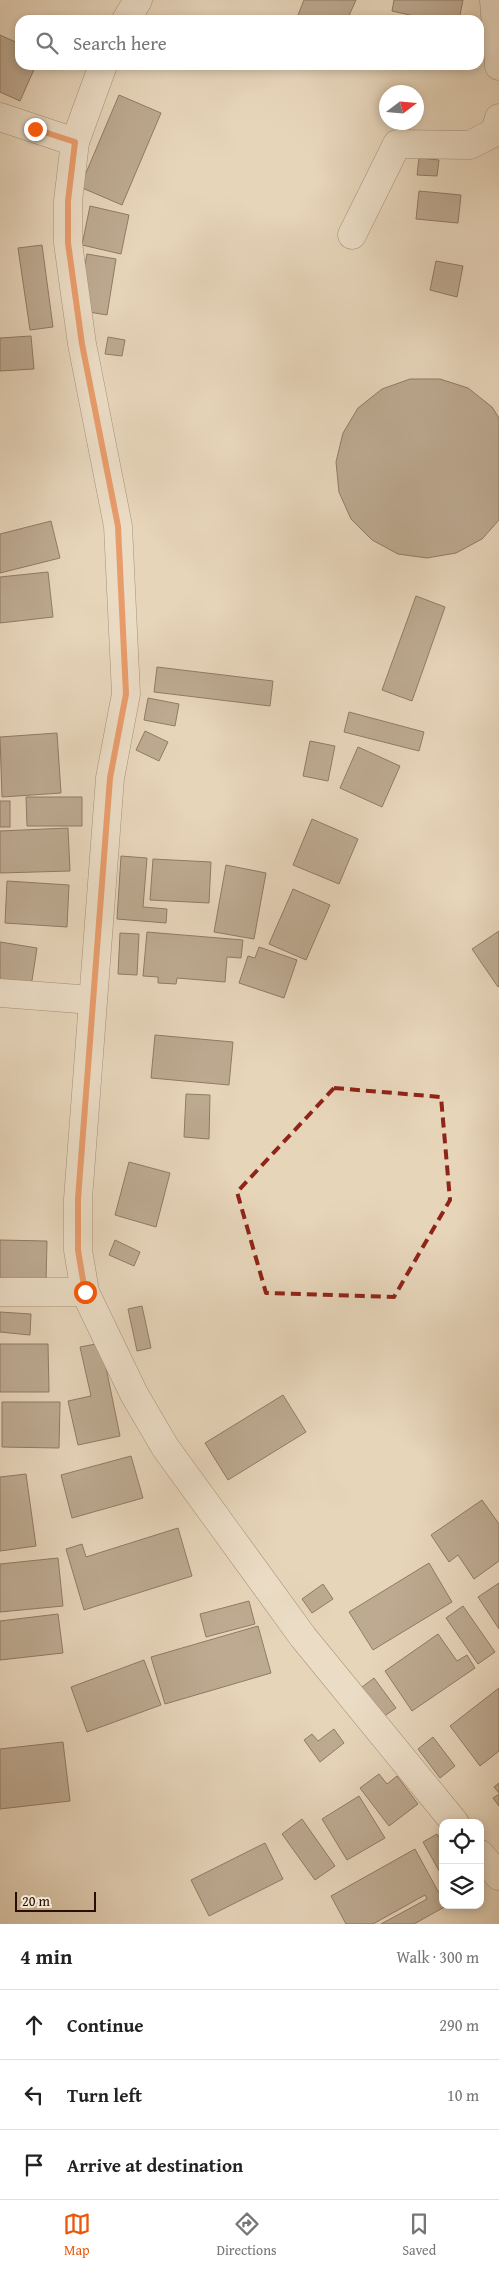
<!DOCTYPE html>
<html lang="en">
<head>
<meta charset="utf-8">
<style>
  body { margin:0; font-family:"Gentium Book Plus",serif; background:#f2f2f2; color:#222 }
  .controls { position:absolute; right:15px; bottom:15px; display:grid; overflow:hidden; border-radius:10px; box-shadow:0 2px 8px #0003 }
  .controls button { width:45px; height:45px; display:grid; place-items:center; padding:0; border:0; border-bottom:1px solid #e0e0e0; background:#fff; color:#222; font:25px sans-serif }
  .compass { position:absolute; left:379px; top:85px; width:45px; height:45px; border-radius:50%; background:#fff; box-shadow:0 2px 8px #0003; rotate:74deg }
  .scale { position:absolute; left:15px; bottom:12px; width:81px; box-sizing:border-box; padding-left:5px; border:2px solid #280e00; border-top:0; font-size:14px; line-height:18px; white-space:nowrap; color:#280e00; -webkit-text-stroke:4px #efe4d2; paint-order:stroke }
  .stop { position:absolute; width:15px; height:15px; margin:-11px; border:4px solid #ea580c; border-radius:50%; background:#fff }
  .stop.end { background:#ea580c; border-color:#fff; box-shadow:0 1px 5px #0008 }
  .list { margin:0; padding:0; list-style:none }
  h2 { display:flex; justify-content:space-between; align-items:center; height:65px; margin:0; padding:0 20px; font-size:21px }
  h2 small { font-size:16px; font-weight:400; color:#767676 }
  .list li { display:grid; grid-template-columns:32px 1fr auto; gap:15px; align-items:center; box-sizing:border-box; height:70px; padding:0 20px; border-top:1px solid #e0e0e0 }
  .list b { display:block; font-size:19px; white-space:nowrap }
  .list em { font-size:16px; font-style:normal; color:#767676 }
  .icon { flex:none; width:28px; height:28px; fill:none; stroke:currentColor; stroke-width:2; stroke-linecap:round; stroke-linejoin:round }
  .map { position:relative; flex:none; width:499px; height:1924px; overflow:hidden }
  .search { position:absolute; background:#fff; box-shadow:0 2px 8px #0003; left:15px; right:15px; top:15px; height:55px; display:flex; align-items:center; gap:12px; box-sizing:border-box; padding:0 18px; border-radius:15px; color:#767676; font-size:19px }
  .sheet { height:275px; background:#fff }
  nav { display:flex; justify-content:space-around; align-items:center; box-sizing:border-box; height:70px; border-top:1px solid #e0e0e0; background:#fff; font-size:14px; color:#767676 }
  nav a { display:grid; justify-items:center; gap:2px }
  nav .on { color:#ea580c }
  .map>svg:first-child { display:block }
  .building { fill:#8b7561; stroke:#280e00 }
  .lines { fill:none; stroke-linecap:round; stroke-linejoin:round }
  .minor-casing { stroke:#58402e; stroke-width:29 }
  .minor { stroke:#efe4d2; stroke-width:28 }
  .route { stroke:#ea580c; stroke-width:6 }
  .marked { fill:none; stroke:#8f2418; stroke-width:4; stroke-dasharray:10 6; stroke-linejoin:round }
</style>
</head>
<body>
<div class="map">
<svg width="499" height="1924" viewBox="0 0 499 1924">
  <rect width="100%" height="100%" fill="#e7d5ba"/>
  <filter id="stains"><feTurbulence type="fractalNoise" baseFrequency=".004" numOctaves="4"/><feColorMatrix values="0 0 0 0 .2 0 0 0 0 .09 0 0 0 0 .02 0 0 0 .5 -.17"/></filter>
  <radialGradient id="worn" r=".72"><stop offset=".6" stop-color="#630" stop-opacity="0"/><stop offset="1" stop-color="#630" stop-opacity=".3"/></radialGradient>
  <g class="building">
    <polygon points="304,0 356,0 347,20 296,20"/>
    <polygon points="394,0 463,0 459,20 432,20 392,11"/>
    <polygon points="0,35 20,44 20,65 36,65 20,101 0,92"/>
    <polygon points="119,95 161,113 122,205 80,187"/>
    <polygon points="419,158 439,160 437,176 417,175"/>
    <polygon points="419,191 461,195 458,223 416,219"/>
    <polygon points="90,206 129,215 121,254 82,245"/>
    <polygon points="42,245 53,327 30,330 18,248"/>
    <polygon points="87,254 116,259 107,315 77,310"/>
    <polygon points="436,261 463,266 457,297 430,290"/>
    <polygon points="31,336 34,369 0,371 0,338"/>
    <polygon points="108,337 125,340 122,356 105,354"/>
    <polygon points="410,379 440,379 468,388 492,407 499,418 499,520 482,539 456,553 427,558 398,554 372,540 351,519 339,492 336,462 343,433 358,408 382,389"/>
    <polygon points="51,521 60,558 0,573 0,534"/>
    <polygon points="48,572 53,617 0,623 0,577"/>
    <polygon points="416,596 445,607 412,701 382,690"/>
    <polygon points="157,667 273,681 270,706 154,692"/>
    <polygon points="148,698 179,704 175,726 144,720"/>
    <polygon points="349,712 424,732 419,751 344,732"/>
    <polygon points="145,731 168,742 159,761 136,750"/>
    <polygon points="57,733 61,793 2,797 0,737"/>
    <polygon points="310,741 335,746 328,781 303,776"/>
    <polygon points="358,747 400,766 382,807 340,788"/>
    <polygon points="26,797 82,797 82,826 27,826"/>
    <rect x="0" y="801" width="10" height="26"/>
    <polygon points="312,819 358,839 339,884 293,865"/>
    <polygon points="68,828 70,871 0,873 0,831"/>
    <polygon points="121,856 147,858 143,907 167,909 166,923 117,919"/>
    <polygon points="153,859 211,862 209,903 150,900"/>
    <polygon points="226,865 266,873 254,939 214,932"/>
    <polygon points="7,881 69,885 67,927 5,923"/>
    <polygon points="293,889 330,905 306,960 269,944"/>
    <polygon points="499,931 499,986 498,987 472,949"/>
    <polygon points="147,932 243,940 241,958 227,957 225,982 177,978 176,984 158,983 158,977 143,976"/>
    <polygon points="120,933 139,934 137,975 118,974"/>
    <polygon points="0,942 37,948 31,987 0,982"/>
    <polygon points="259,947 297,960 284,998 239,983 248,956 255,958"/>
    <polygon points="155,1035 233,1042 229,1085 151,1078"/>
    <polygon points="186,1094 210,1095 209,1139 184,1137"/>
    <polygon points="129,1162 170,1173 156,1227 115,1215"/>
    <polygon points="0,1240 47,1241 46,1282 0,1281"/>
    <polygon points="115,1240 140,1252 134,1266 109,1255"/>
    <polygon points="142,1306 151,1348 137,1351 128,1309"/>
    <polygon points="0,1312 31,1314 30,1335 0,1332"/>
    <polygon points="101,1343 120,1436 78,1445 68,1401 91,1396 80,1347"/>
    <polygon points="0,1344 48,1344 49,1392 0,1392"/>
    <polygon points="283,1395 306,1432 228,1480 205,1443"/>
    <polygon points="2,1402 60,1402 59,1448 2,1447"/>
    <polygon points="131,1456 143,1498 72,1518 61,1475"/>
    <polygon points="26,1474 36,1546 0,1551 0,1477"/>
    <polygon points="482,1500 499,1524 499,1561 474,1579 458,1555 449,1562 431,1535"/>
    <polygon points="178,1528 192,1576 84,1610 66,1549 82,1544 86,1557"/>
    <polygon points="58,1558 63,1606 0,1612 0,1564"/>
    <polygon points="429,1563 452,1602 373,1650 349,1612"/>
    <polygon points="499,1583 499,1629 478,1597"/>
    <polygon points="323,1584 333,1599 312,1613 302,1599"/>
    <polygon points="249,1601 255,1624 206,1637 200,1614"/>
    <polygon points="463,1606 495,1652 478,1664 446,1618"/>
    <polygon points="58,1614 63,1653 0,1660 0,1621"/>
    <polygon points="258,1626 271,1673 165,1704 151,1657"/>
    <polygon points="438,1634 457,1661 467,1655 475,1668 412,1711 385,1671"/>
    <polygon points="144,1660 161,1705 87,1732 71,1687"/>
    <polygon points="374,1678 396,1708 383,1717 362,1687"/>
    <polygon points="499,1688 499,1751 480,1766 450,1726"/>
    <polygon points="334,1729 344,1743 320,1762 304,1740 312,1734 318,1741"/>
    <polygon points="433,1737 455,1766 440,1778 418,1749"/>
    <polygon points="63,1742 70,1801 0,1809 0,1749"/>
    <polygon points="379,1774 387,1784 397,1776 418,1804 389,1826 360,1788"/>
    <polygon points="499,1783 499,1793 494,1787"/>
    <polygon points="499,1794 499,1806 493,1798"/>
    <polygon points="359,1796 385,1838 347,1860 322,1819"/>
    <polygon points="302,1819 335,1866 315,1880 282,1834"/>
    <polygon points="437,1834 443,1844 442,1876 423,1842"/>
    <polygon points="265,1843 283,1879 209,1916 191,1880"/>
    <polygon points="415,1849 439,1893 443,1890 443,1905 448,1905 414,1924 381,1924 427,1899 425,1895 373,1924 346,1924 331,1896"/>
  </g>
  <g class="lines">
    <g class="minor-casing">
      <g id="minor">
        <polyline points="494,0 499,66"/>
        <polyline points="126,20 138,0"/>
        <polyline points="103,65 75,142 68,201 68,243 82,344 118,526 126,694 110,778 78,1199 78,1250 85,1292 134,1394 165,1447 303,1637 455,1823"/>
        <polyline points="0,117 75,142"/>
        <polyline points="352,235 397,144 470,145 495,132 499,118"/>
        <polyline points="0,993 92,1000"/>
        <polyline points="0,1292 85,1292"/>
        <polyline points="480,1854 499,1876"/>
      </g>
    </g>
    <use href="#minor" class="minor"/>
  </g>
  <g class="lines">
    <polyline class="route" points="35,129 75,142 68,201 68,243 82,344 118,526 126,694 110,778 78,1199 78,1250 85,1292"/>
  </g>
  <path d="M0 0H499V1924H0ZM334,1088L441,1097L450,1200L394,1297L266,1293L237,1192Z" fill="#e7d5ba" fill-opacity=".55" fill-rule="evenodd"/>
  <path class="marked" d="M334,1088L441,1097L450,1200L394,1297L266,1293L237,1192Z"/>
  <rect width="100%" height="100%" filter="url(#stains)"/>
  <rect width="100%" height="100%" fill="url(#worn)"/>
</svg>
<div class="controls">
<button><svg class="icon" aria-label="locate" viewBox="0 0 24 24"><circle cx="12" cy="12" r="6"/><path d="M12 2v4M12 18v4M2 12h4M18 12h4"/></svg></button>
<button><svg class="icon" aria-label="layers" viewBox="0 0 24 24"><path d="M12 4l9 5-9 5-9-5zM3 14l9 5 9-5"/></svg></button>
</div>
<svg class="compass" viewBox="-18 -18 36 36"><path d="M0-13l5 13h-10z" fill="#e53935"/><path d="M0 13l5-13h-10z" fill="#767676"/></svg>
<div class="scale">20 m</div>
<div class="stop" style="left:85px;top:1292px"></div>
<div class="stop end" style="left:35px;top:129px"></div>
<div class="search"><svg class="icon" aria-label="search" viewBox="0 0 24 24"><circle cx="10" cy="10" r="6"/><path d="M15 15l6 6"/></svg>Search here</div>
</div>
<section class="sheet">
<h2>4 min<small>Walk · 300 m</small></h2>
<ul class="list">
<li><svg class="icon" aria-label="ahead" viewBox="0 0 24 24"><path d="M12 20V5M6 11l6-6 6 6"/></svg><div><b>Continue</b></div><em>290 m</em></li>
<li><svg class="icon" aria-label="left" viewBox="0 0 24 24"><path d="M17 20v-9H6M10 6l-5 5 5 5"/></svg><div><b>Turn left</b></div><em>10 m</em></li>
<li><svg class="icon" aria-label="arrive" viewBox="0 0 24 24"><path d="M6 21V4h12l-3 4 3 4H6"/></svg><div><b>Arrive at destination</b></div></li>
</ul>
</section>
<nav>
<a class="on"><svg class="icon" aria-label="map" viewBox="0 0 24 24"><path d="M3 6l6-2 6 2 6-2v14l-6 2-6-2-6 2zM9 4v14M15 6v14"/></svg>Map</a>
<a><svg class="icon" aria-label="directions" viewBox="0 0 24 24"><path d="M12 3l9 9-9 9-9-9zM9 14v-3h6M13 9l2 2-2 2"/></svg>Directions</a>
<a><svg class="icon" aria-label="saved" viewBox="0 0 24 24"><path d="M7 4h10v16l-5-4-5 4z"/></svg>Saved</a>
</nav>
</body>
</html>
